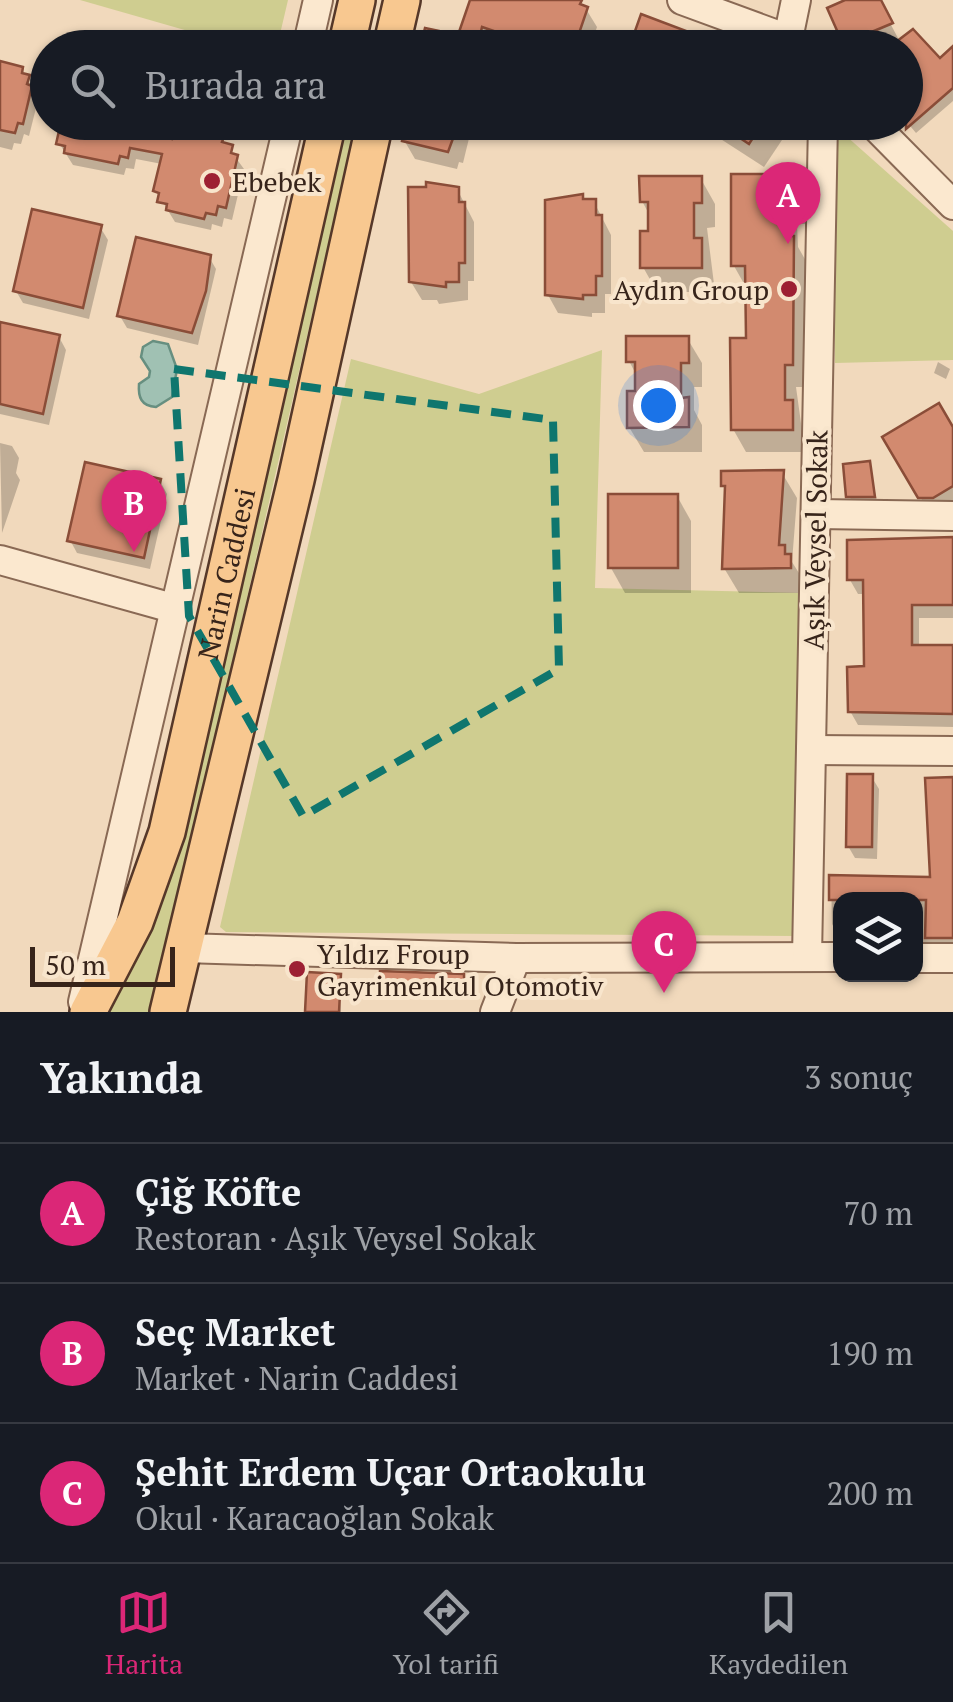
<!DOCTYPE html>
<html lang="tr">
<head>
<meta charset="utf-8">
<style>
  body { margin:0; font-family:"PT Serif",serif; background:#20242c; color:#f1f3f6 }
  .controls { position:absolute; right:30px; bottom:30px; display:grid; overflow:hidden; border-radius:20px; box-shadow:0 2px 8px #0004 }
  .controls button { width:90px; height:90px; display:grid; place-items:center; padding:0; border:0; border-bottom:2px solid #363941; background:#171b24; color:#f1f3f6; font:50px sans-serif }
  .scale { position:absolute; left:30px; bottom:25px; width:145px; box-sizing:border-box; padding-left:10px; border:5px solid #37241a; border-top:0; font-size:28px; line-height:35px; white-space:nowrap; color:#37241a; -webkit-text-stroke:8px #f8e5cc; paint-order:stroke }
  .you { position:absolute; left:658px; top:405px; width:35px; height:35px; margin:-25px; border:8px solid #fff; border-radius:50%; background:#1a73e8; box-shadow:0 0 0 15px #1a73e833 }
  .badge { display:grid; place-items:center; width:65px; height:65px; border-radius:50%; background:#db2777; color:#fff; font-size:32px; font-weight:700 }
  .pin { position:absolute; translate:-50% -82px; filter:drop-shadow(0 2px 5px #0008) }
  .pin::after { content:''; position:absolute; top:52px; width:35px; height:30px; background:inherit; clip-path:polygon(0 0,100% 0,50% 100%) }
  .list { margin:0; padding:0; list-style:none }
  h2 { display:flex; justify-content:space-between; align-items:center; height:130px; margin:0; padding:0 40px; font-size:42px }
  h2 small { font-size:32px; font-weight:400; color:#9ea1a6 }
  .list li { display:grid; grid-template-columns:65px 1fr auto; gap:30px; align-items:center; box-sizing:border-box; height:140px; padding:0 40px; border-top:2px solid #363941 }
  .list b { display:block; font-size:38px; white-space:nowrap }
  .list p { margin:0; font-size:32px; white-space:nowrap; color:#9ea1a6 }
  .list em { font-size:32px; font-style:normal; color:#9ea1a6 }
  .icon { flex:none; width:55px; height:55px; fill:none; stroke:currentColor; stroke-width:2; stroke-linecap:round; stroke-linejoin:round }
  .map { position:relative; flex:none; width:953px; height:1012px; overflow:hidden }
  .search { position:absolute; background:#171b24; box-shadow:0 2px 8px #0004; left:30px; right:30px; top:30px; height:110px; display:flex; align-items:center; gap:25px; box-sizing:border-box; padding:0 35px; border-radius:55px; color:#9ea1a6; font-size:38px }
  .sheet { height:550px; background:#171b24 }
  nav { display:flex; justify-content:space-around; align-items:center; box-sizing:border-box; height:140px; border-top:2px solid #363941; background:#171b24; font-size:28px; color:#9ea1a6 }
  nav a { display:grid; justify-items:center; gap:5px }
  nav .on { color:#db2777 }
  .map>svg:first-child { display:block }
  .green { fill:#cfcd90 }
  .water { fill:#a0c1b3; stroke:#678f80; stroke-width:2.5 }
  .shadow { fill:#0003 }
  .building { fill:#d28a6f; stroke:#8a4d38; stroke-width:2.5 }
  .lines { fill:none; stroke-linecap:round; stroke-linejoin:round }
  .minor-casing { stroke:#896954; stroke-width:32 }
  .major-casing { stroke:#563829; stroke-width:40 }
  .minor { stroke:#fbe8cf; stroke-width:28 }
  .major { stroke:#f8c890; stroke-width:35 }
  .marked { fill:none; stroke:#0f766e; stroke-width:8; stroke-dasharray:20 12; stroke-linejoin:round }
  .poi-dot { fill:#9d2033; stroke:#f8e5cc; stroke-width:4 }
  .labels { text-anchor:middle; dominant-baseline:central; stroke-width:8; stroke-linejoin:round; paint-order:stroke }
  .poi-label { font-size:28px; fill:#37241a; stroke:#f8e5cc; text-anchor:start }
  .street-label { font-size:28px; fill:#37241a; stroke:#f8e5cc }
</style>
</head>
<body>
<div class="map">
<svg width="953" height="1012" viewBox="0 0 953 1012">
  <rect width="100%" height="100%" fill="#f1d9bc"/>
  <g class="green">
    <polygon points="80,0 288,0 277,47 244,47"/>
    <polygon points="345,123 356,123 152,1012 103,1012 133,964 168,884"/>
    <polygon points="845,135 953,231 953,360 835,363 832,140"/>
    <polygon points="602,350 595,588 803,593 796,936 226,932 220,927 351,359 479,394"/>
  </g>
  <path class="water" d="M153,341L168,344L177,369L172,397L156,407C141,406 138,397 139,384L149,377L150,371L141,357L143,347Z"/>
  <g class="shadow">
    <polygon points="472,0 571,0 586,9 597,27 590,48 492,44 491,48 423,48 459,38"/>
    <polygon points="852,0 878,0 900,42 940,61 953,63 953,101 916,133 906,121 906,48 848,48 831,9"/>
    <polygon points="0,64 22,69 38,100 29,136 24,134 21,144 14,143 12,150 0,147"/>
    <polygon points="57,122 147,122 146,136 174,142 222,139 244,169 232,220 224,218 222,227 212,224 211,230 175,222 156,191 162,164 136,159 134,169 126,168 124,175 73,165 59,143"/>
    <polygon points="405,122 473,122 463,163 459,162 457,169 415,159 404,140"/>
    <polygon points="708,122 794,122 764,167 716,136"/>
    <polygon points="792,177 805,199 805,224 797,224 798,247 806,261 804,387 796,387 805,452 746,452 733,429 749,341 747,289 734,266"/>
    <polygon points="701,179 715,204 715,227 707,228 715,292 657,292 643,267 651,234 650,216 642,201"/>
    <polygon points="457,189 474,222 474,281 468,281 468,300 439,304 437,300 422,300 411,282"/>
    <polygon points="594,202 611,235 611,294 605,294 605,313 592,313 592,317 558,313 548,295"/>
    <polygon points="100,227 108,240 89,319 23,303 16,291"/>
    <polygon points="209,257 216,269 198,345 127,328 120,316"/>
    <polygon points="0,324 59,337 66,350 49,425 0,414"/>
    <polygon points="687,338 702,363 702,387 694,387 694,410 702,425 702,452 644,452 629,427 637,376 629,361"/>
    <polygon points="938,362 950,369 946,379 934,373"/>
    <polygon points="953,432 953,503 928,510 885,438"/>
    <polygon points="0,443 12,446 19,458 16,473 20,480 2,533"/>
    <polygon points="869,464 878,506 854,505 849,496"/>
    <polygon points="782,473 797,498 792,562 804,581 804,593 739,593 724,568 727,492 723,485"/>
    <polygon points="160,481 167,494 150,569 77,553 70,540"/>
    <polygon points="677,496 691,521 691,593 625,593 611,568"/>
    <polygon points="953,540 953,618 919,618 919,647 953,647 953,727 858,725 850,711 866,669 866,594 858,594 850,580"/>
    <polygon points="871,776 879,789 877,859 855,858 848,846"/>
    <polygon points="953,780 953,948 916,947 916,899 840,899 838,935 832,924 831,878 932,880"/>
    <polygon points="339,976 341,1012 308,1012"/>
    <polygon points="463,976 468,996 388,996 383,987"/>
  </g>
  <g class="building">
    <polygon points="470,0 582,0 580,4 588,7 574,48 543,48 482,27 479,40 483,42 483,48 420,48 425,28 458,35"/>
    <polygon points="845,0 881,0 893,23 843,44 827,8"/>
    <polygon points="641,14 726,46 726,48 629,48"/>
    <polygon points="913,29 940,58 953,46 953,88 906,129 906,48 888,48"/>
    <polygon points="0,61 23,67 22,73 30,75 27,84 32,86 23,124 18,123 15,133 0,130"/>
    <polygon points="61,122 140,122 139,132 172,139 174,131 184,133 185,128 224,137 222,142 233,145 231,153 238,155 226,208 218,206 216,215 206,213 204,219 166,210 167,204 157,202 159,193 153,191 162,154 130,148 128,158 120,156 118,164 64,153 65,146 56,144"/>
    <polygon points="406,122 459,122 448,152 402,141"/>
    <polygon points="716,122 763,122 749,144"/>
    <polygon points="731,174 793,174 794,201 786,201 786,236 794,236 793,365 785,365 785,400 793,400 793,430 731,430 730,338 746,338 745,266 731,266"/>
    <polygon points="639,176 702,176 702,203 694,203 694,238 702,238 702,268 640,268 640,231 648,231 648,202 640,202"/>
    <polygon points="426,182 459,187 459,202 465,202 465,263 459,263 459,282 446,282 446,287 409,282 408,187 426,187"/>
    <polygon points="583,194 583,199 596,199 596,215 602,215 602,276 596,276 596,295 583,295 583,299 545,295 545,200"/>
    <polygon points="32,209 102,225 83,308 13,291"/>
    <polygon points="136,237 211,255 206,291 192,333 117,316"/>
    <polygon points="0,322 60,335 43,414 0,404"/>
    <polygon points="626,336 689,336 689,363 681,363 681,398 689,397 689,427 627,428 627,391 635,391 635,362 626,362"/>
    <polygon points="939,403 953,427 953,486 933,498 918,498 882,437"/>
    <polygon points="870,461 875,497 846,497 843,464"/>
    <polygon points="85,462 161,479 144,558 67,541"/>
    <polygon points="784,470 779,545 785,545 785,554 791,554 791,568 722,569 725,486 721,486 721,471"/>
    <rect x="608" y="494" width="70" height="74"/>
    <polygon points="953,537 953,605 912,605 912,645 953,645 953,714 848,712 847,667 864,666 863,580 847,580 847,540"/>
    <polygon points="847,774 873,774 872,847 846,847"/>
    <polygon points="953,777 953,938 925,938 926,900 829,900 829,875 930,877 925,778"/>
    <polygon points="380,971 464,974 464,988 380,988"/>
    <polygon points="307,972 341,974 339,1012 305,1012"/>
  </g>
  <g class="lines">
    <g class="minor-casing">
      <g id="minor">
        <polyline points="682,0 788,39 797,48"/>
        <polyline points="788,39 796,0"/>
        <polyline points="307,48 318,0"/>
        <polyline points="871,122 953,205"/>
        <polyline points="817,514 953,516"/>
        <polyline points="0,560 176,609"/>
        <polyline points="811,750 953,751"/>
        <polyline points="184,948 516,958 840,957"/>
        <polyline points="807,957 823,122"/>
        <polyline points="916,958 953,958"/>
        <polyline points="83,1002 289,122"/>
        <polyline points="495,1012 516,958"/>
      </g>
    </g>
    <g class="major-casing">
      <g id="major">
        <polyline points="346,48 357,0"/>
        <polyline points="391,48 402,0"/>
        <path id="s1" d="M88,1012L135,922L167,832L328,122"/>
        <polyline points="168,1012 296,480 375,122"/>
      </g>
    </g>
    <use href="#minor" class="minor"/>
    <use href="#major" class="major"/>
  </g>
  <path class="marked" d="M174,369L553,420L559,669L303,816L189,616Z"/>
  <g class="poi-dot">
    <circle cx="212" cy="181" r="10"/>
    <circle cx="789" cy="289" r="10"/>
    <circle cx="297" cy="969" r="10"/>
  </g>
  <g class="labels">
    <g class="poi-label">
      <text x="232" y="181">Ebebek</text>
      <text x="769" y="289" text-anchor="end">Aydın Group</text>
      <text x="317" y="953">Yıldız Froup<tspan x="317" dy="32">Gayrimenkul Otomotiv</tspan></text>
    </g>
    <g class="street-label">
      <text transform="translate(815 540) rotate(-89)">Aşık Veysel Sokak</text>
      <text stroke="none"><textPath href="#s1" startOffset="462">Narin Caddesi</textPath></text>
    </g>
  </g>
</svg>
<div class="controls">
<button><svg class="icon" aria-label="layers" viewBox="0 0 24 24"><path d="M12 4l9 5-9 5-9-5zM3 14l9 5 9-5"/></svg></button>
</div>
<div class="scale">50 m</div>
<div class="you"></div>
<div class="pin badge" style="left:788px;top:244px">A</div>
<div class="pin badge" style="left:134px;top:552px">B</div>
<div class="pin badge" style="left:664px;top:993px">C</div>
<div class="search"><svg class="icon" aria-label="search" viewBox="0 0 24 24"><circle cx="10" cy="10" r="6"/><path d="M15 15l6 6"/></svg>Burada ara</div>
</div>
<section class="sheet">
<h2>Yakında<small>3 sonuç</small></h2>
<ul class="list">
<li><span class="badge">A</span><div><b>Çiğ Köfte</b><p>Restoran · Aşık Veysel Sokak</p></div><em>70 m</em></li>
<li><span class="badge">B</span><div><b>Seç Market</b><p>Market · Narin Caddesi</p></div><em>190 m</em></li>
<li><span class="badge">C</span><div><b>Şehit Erdem Uçar Ortaokulu</b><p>Okul · Karacaoğlan Sokak</p></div><em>200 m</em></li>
</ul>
</section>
<nav>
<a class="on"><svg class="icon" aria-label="map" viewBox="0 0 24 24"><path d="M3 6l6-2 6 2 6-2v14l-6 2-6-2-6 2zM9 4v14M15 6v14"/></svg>Harita</a>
<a><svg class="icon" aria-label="directions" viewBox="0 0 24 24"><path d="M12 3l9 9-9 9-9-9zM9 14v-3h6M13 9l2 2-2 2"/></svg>Yol tarifi</a>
<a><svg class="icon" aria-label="saved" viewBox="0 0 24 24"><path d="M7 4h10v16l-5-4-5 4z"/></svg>Kaydedilen</a>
</nav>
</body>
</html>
